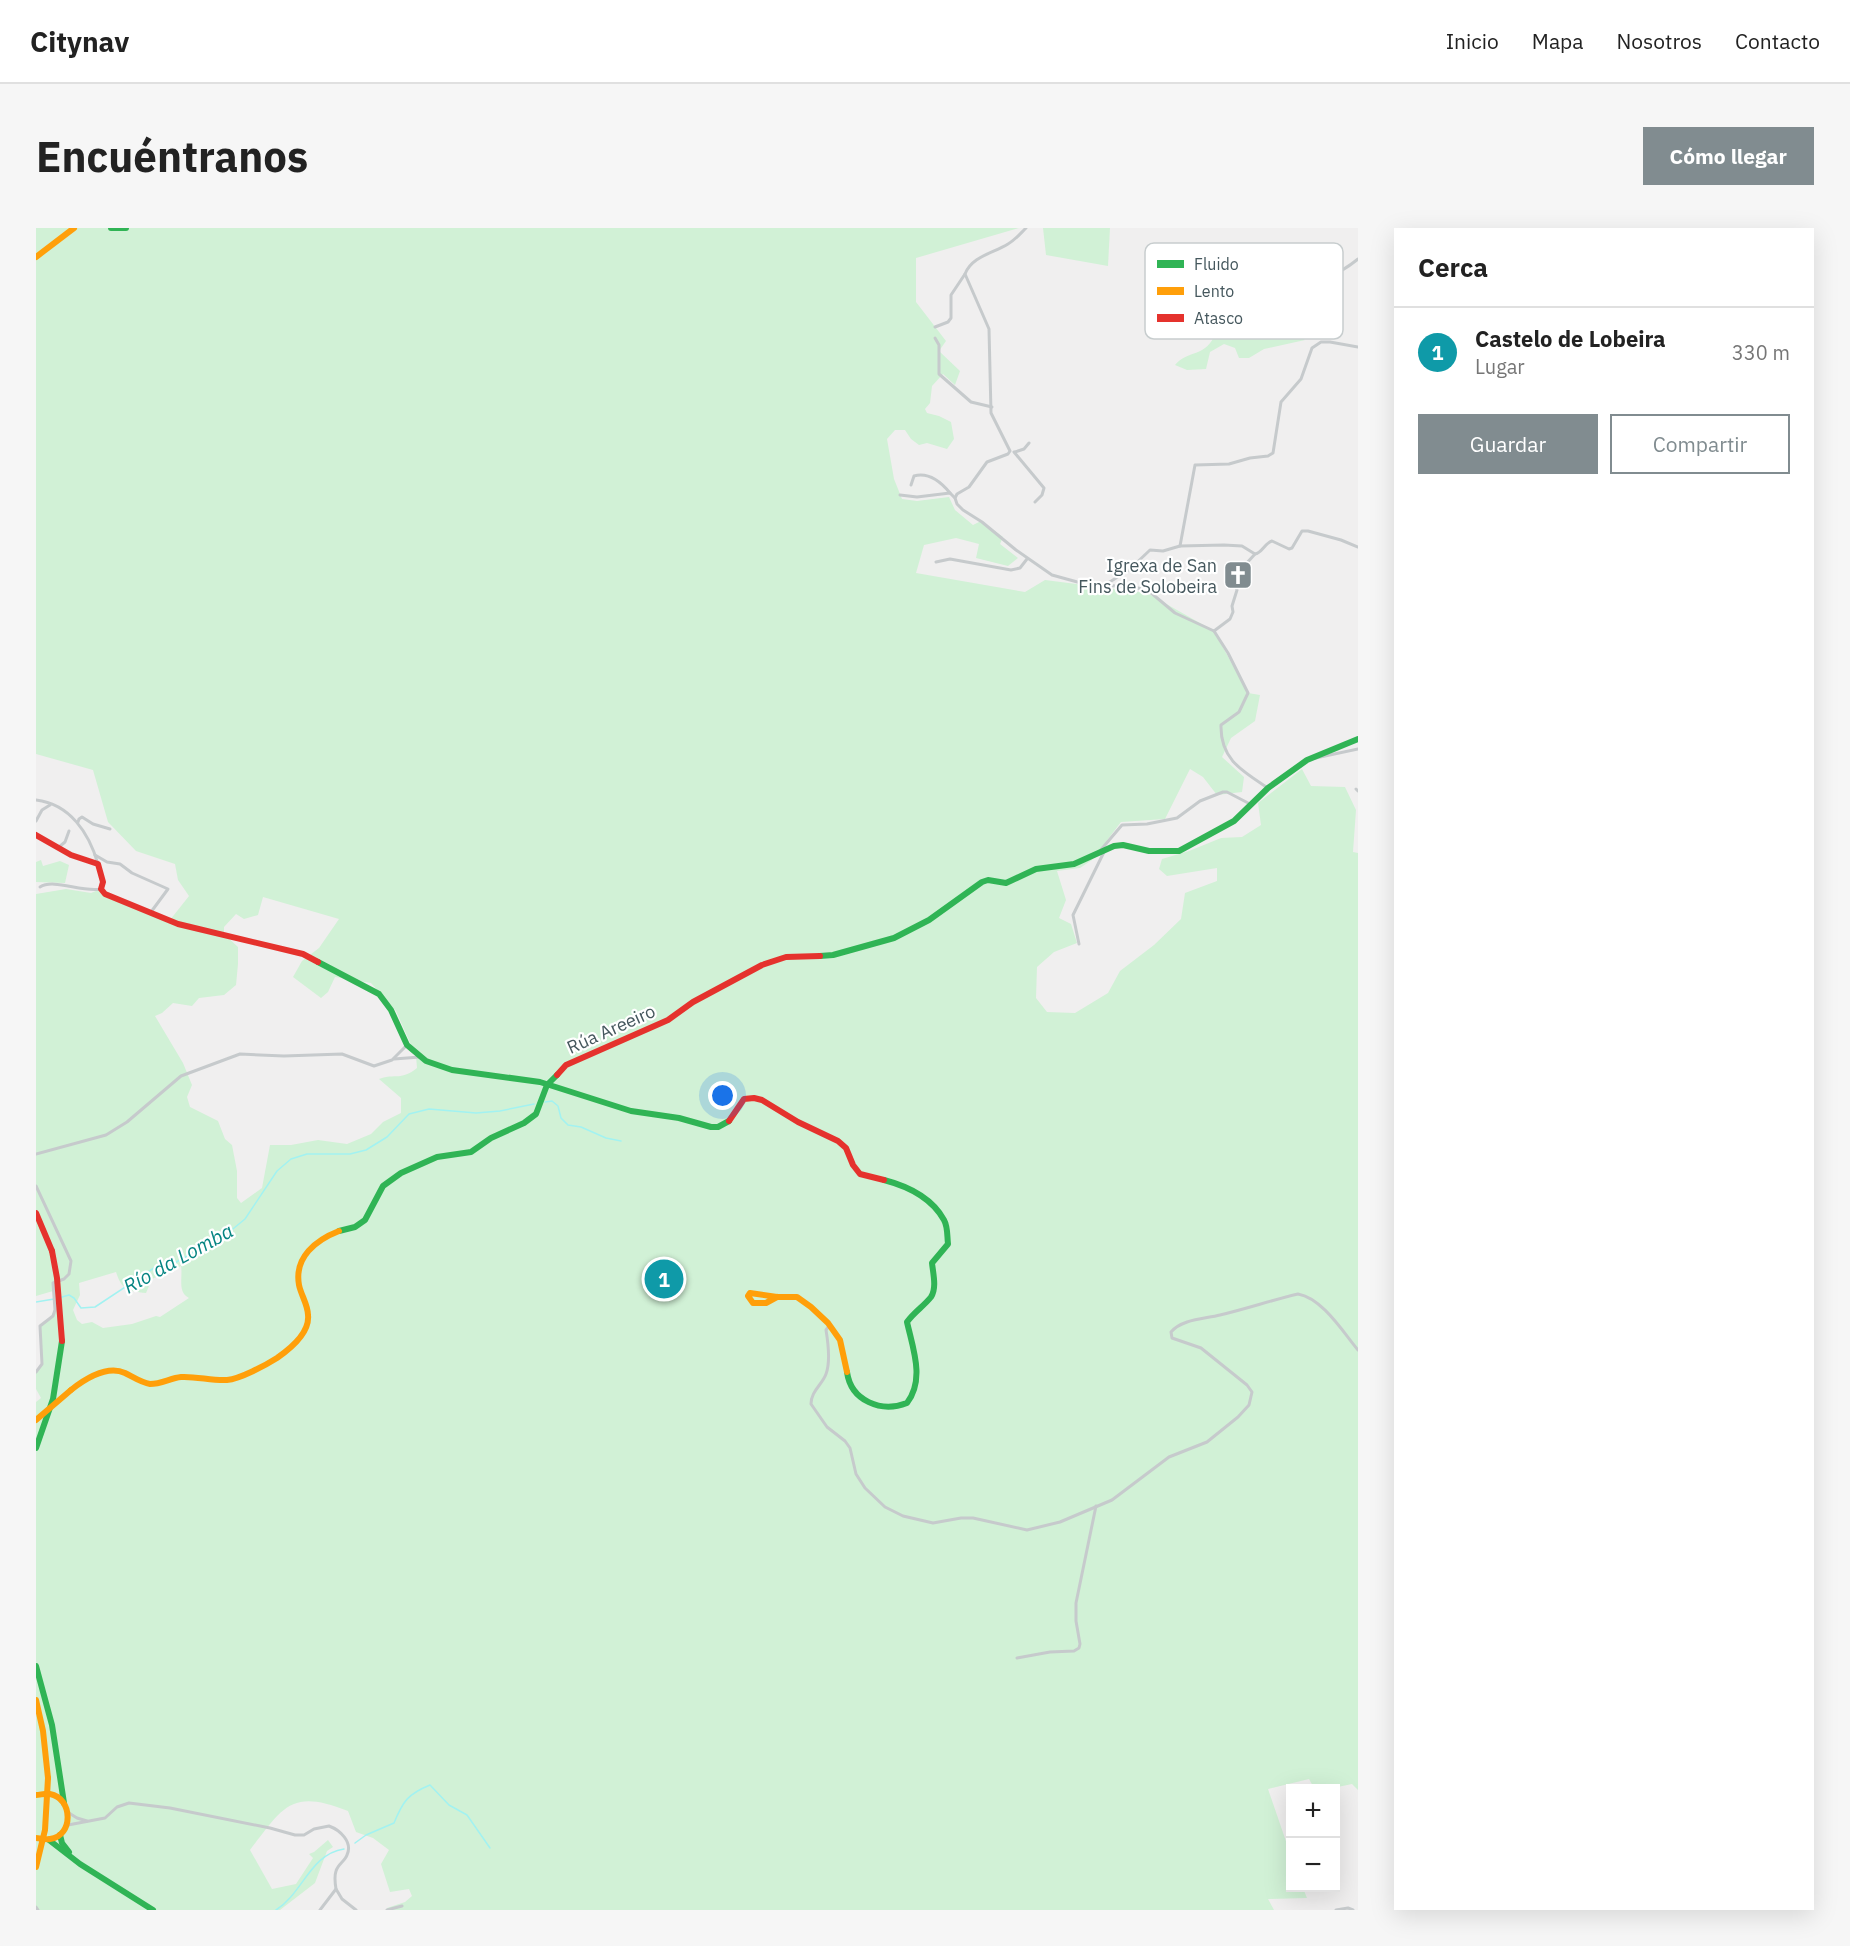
<!DOCTYPE html>
<html lang="es">
<head>
<meta charset="utf-8">
<style>
  body { margin:0; font-family:"IBM Plex Sans",sans-serif; background:#f6f6f6; color:#222 }
  .controls { position:absolute; right:18px; bottom:18px; display:grid; overflow:hidden; border-radius:0px; box-shadow:0 6px 24px #0002 }
  .controls button { width:54px; height:54px; display:grid; place-items:center; padding:0; border:0; border-bottom:2px solid #e0e0e0; background:#fff; color:#222; font:30px sans-serif }
  .you { position:absolute; left:687px; top:868px; width:21px; height:21px; margin:-15px; border:4px solid #fff; border-radius:50%; background:#1a73e8; box-shadow:0 0 0 9px #1a73e833 }
  .badge { display:grid; place-items:center; width:39px; height:39px; border-radius:50%; background:#818c90; color:#fff; font-size:20px; font-weight:700 }
  .pin { position:absolute; translate:-50% -50%; border:3px solid #fff; box-shadow:0 2px 6px #0006 }
  .list { margin:0; padding:0; list-style:none }
  h2 { display:flex; justify-content:space-between; align-items:center; height:78px; margin:0; padding:0 24px; font-size:26px }
  h2 small { font-size:20px; font-weight:400; color:#767676 }
  .list li { display:grid; grid-template-columns:39px 1fr auto; gap:18px; align-items:center; box-sizing:border-box; height:90px; padding:0 24px; border-top:2px solid #e0e0e0 }
  .list b { display:block; font-size:22px; white-space:nowrap }
  .list p { margin:0; font-size:20px; white-space:nowrap; color:#767676 }
  .list em { font-size:20px; font-style:normal; color:#767676 }
  .actions { display:flex; gap:12px; padding:18px 24px }
  .actions a { flex:1; padding:14px 0; border:2px solid #818c90; border-radius:0px; text-align:center; font-size:21px; color:#818c90 }
  .actions .main { background:#818c90; color:#fff }
  .map { position:relative; flex:none; width:1322px; height:1682px; overflow:hidden; border-radius:0px }
  header { display:flex; align-items:center; gap:36px; box-sizing:border-box; height:84px; padding:0 30px; background:#fff; border-bottom:2px solid #e0e0e0 }
  header strong { font-size:28px }
  nav { display:flex; gap:33px; margin-inline-start:auto; font-size:21px }
  .intro { display:flex; align-items:center; justify-content:space-between; box-sizing:border-box; height:144px; padding:0 36px }
  h1 { margin:0; font-size:42px }
  .button { padding:15px 27px; border-radius:0px; background:#818c90; color:#fff; font-size:21px; font-weight:700 }
  main { display:flex; gap:36px; padding:0 36px }
  aside { flex:1; background:#fff; border-radius:0px; box-shadow:0 6px 24px #0002 }
  .map>svg:first-child { display:block }
  .green { fill:#d1f1d6; fill-rule:evenodd }
  .lines { fill:none; stroke-linecap:round; stroke-linejoin:round }
  .stream { stroke:#a2f2f1; stroke-width:1.5 }
  .street { stroke:#c6cacc; stroke-width:3 }
  .fast { stroke:#30b455; stroke-width:6 }
  .slow { stroke:#ff9f0a; stroke-width:6 }
  .jam { stroke:#e5322d; stroke-width:6 }
  .slow-bridge { stroke:#ff9f0a; stroke-width:6 }
  .jam-bridge { stroke:#e5322d; stroke-width:6 }
  .labels { text-anchor:middle; dominant-baseline:central; stroke-width:4.5; stroke-linejoin:round; paint-order:stroke }
  .poi-label { font-size:18px; fill:#45575d; stroke:#fff; text-anchor:end }
  .street-label { font-size:18px; fill:#45575d; stroke:#fff }
  .water-label { font-size:20px; font-style:italic; fill:#058482; stroke:#fff }
  .key { fill:#fff; stroke:#c7cdce; stroke-width:1.5 }
  .key-label { font-size:16px; fill:#45575d }
</style>
</head>
<body>
<header>
<strong>Citynav</strong>
<nav><a>Inicio</a><a>Mapa</a><a>Nosotros</a><a>Contacto</a></nav>
</header>
<div class="intro"><h1>Encuéntranos</h1><a class="button">Cómo llegar</a></div>
<main>
<div class="map">
<svg width="1322" height="1682" viewBox="0 0 1322 1682">
  <rect width="100%" height="100%" fill="#f0efef"/>
  <g class="green">
    <path d="M0,0H983L880,30V74L910,113L903,123L924,143L919,157L907,146L896,158L894,175L889,181L891,185L903,188L915,194L918,211L911,221L891,215L883,217L875,211L869,202H859L851,211L858,251L866,271L881,273L913,269L919,282L937,297L945,293L967,309L964,316L982,330L972,338L940,330L943,316L920,310L888,317L880,345L989,364L1009,352L1111,365L1178,403L1212,465L1224,467L1219,493L1195,510L1186,529L1208,549L1206,564L1181,567L1167,549L1154,541L1129,591L1085,594L1056,632L1044,640L1021,643L1030,672L1023,690L1035,696L1041,715L1018,724L1001,739L1000,770L1011,784L1039,785L1072,765L1084,743L1118,717L1145,691L1149,665L1181,653V640L1131,648L1123,641L1126,631L1153,623L1185,610L1206,609L1225,597L1222,575L1266,541L1275,558L1309,559L1320,582L1317,624L1322,625V1562L1316,1556L1297,1560H1278L1273,1551L1232,1561L1254,1625V1660H1267L1271,1670L1232,1671L1238,1682H351V1680L369,1674L376,1668L373,1661L354,1664L345,1636L353,1622L337,1610L320,1604L312,1583C255,1560 247,1579 214,1622L236,1661L260,1656L277,1630L273,1626L278,1624L292,1612L297,1619L291,1623L279,1655L244,1682H0V1174L5,1170L0,1161V1144L6,1136L4,1098C21,1085 19,1083 17,1063L0,1068V666L30,661L55,665L65,661L100,679L134,692L153,668L142,652L139,636L100,623L72,594L57,542L0,526ZM227,669L303,691L283,720L266,733L257,749L285,770L292,764L299,749L335,755L360,783L380,828L381,840C365,853 360,845 343,851L365,870V885L347,894L335,906L311,916L282,912L255,917H234L226,960L205,975L201,970V943L196,917L189,911L182,893L154,879L151,869L156,857L147,835L119,788L126,785L137,775L156,778L163,770L188,767L200,757L202,736V719L188,706V699L200,686L208,691L222,687ZM145,1038C147,1049 141,1064 153,1070L124,1089L120,1088L96,1096L67,1100L56,1094L46,1096L41,1092L37,1082L44,1067L43,1055L80,1044C86,1062 91,1063 110,1065L116,1051Z"/>
    <polygon points="1007,0 1074,0 1072,38 1010,27"/>
    <path d="M1187,29L1196,39L1209,32C1223,41 1236,34 1251,36L1253,45L1248,59L1256,72C1266,69 1272,64 1277,55H1289L1278,103L1266,98L1262,107L1269,112L1228,121L1213,130H1203L1199,120L1188,116L1174,124L1170,141L1151,142L1139,137C1151,122 1172,129 1179,105C1171,90 1163,74 1166,56C1167,49 1171,44 1171,37L1178,31Z"/>
    <polygon points="5,632 7,638 24,633 33,637 29,655 0,654 0,634"/>
  </g>
  <g class="lines">
    <g class="stream">
      <polyline points="509,874 516,873 522,878 525,890 532,897 545,899 570,910 585,913"/>
      <polyline points="26,1069 33,1067 38,1070 45,1080 59,1079 118,1040 135,1037 192,1005 209,991 241,943 255,931 271,926 314,926 330,922 351,909 373,886 393,881 440,885 464,883 498,876"/>
      <polyline points="0,1074 18,1071"/>
      <path d="M319,1615L330,1607L358,1595C367,1573 372,1566 394,1557L413,1577L431,1587L454,1620"/>
      <path d="M240,1682C267,1665 274,1626 308,1621"/>
    </g>
    <g class="street">
      <path d="M990,0C984,6 979,12 972,16C958,25 936,28 929,46L953,101L955,185L974,223L972,226L951,234L933,259L921,266L919,270L921,276L927,282L946,294L980,322L1016,347L1045,355L1102,360L1114,364L1139,385L1178,403L1194,391L1197,384L1196,378L1201,362L1196,350L1197,342L1209,337L1219,326"/>
      <path d="M1257,37C1291,44 1291,56 1322,31"/>
      <polyline points="1300,71 1303,44"/>
      <polyline points="899,99 912,94 915,90 915,67 929,46"/>
      <polyline points="899,110 903,117 903,146 935,174 956,179"/>
      <polyline points="978,224 1008,260 1006,267 999,274"/>
      <polyline points="979,224 988,221 993,215"/>
      <path d="M875,257L878,248C892,244 905,254 914,265"/>
      <polyline points="864,267 881,269 914,265 919,270"/>
      <polyline points="1144,318 1159,237 1193,236 1214,230 1232,228 1237,225 1245,174 1265,151 1276,120 1285,114 1294,114 1322,119"/>
      <polyline points="900,334 914,331 975,342 984,340 991,331"/>
      <path d="M1072,355L1093,342L1114,322L1127,323L1144,318L1188,317L1206,318L1219,326C1226,325 1228,316 1236,313L1253,321L1256,320L1266,303H1272L1305,312L1322,319"/>
      <path d="M1178,403L1192,425L1212,465L1203,484L1185,497C1184,531 1206,543 1232,560"/>
      <polyline points="1275,531 1322,521"/>
      <polyline points="1320,561 1322,563"/>
      <path d="M0,572C34,576 53,605 62,636"/>
      <polyline points="0,593 6,582 14,577"/>
      <polyline points="42,594 43,591 46,589 57,596 74,601"/>
      <polyline points="23,619 29,614 33,603"/>
      <polyline points="1063,624 1086,597 1111,596 1141,590 1164,573 1187,564 1191,564 1214,576"/>
      <polyline points="59,627 71,634 84,636 96,645 132,661 115,684"/>
      <path d="M4,659C18,650 46,665 65,661"/>
      <polyline points="1043,716 1037,687 1068,624"/>
      <polyline points="358,831 384,829"/>
      <polyline points="0,926 70,907 91,894 145,848 204,826 248,828 306,826 338,838 356,832 371,817"/>
      <polyline points="0,958 35,1033 33,1046 28,1051 17,1055 19,1082 17,1088 4,1098 6,1136 0,1144"/>
      <path d="M793,1098L790,1102C792,1114 795,1133 790,1146C786,1157 775,1163 775,1176L791,1199L809,1213L814,1220L820,1246L829,1260L849,1279L867,1288L897,1295L925,1290H937L991,1302L1024,1294L1076,1272L1133,1229L1171,1214L1202,1189L1213,1177L1216,1164L1211,1157L1165,1120L1136,1110L1135,1104C1146,1091 1168,1091 1184,1087C1210,1081 1236,1072 1262,1066C1286,1070 1307,1104 1322,1122"/>
      <polyline points="981,1430 1014,1424 1038,1423 1043,1420 1044,1416 1040,1393 1040,1375 1060,1278"/>
      <polyline points="33,1585 41,1590 51,1593"/>
      <path d="M32,1597L69,1590L81,1579L93,1575L134,1580L234,1600L259,1607H268L278,1601L293,1598C304,1602 317,1614 311,1627C309,1633 302,1636 300,1643C298,1649 299,1655 300,1661"/>
      <polyline points="0,1679 2,1682"/>
      <polyline points="284,1682 300,1661 306,1671 320,1682"/>
      <polyline points="351,1682 366,1678"/>
      <polyline points="1300,1682 1312,1680 1317,1682"/>
    </g>
    <g class="fast">
      <polyline points="75,0 90,0"/>
      <polyline points="784,728 797,727 858,710 893,692 946,654 952,652 970,655 1000,641 1038,636 1078,618 1087,617 1113,623 1143,623 1198,593 1232,560 1271,532 1322,511"/>
      <polyline points="282,734 343,766 355,782 371,817 390,833 416,842 504,854 595,883 643,890 675,899 682,899 693,893"/>
      <polyline points="303,1003 319,999 329,992 347,958 365,945 401,929 435,924 455,910 488,895 500,886 511,857 521,847"/>
      <path d="M811,1144C815,1173 845,1185 871,1175C889,1151 877,1121 871,1094C878,1084 888,1078 895,1069C901,1060 897,1045 896,1035L912,1016C911,1008 912,999 908,992C896,970 871,958 848,952"/>
      <polyline points="0,1220 17,1171 26,1113"/>
      <polyline points="0,1438 16,1497 28,1575"/>
      <polyline points="24,1607 26,1615 33,1624"/>
      <polyline points="13,1612 44,1636 117,1682"/>
    </g>
    <g class="slow">
      <polyline points="0,29 38,0"/>
      <polyline points="741,1069 730,1075 717,1075 712,1068 714,1065 741,1069 761,1069 775,1079 792,1095 804,1112 811,1144"/>
      <path d="M35,1162C49,1151 71,1137 89,1145C97,1149 106,1155 114,1156C125,1156 135,1150 145,1149C160,1148 176,1153 191,1152C204,1151 230,1137 241,1130C254,1121 274,1105 272,1087C272,1077 265,1067 263,1057C258,1029 280,1012 303,1003"/>
      <polyline points="0,1472 7,1503 12,1550"/>
      <path d="M0,1567C4,1567 10,1565 14,1566C37,1570 38,1608 14,1611C10,1612 4,1610 0,1610"/>
    </g>
    <g class="jam">
      <polyline points="0,607 35,627 62,636 67,654 65,661 69,666 142,696 267,726 282,734"/>
      <polyline points="521,847 530,837 632,792 657,774 726,737 750,729 784,728"/>
      <polyline points="693,893 708,871 718,870 726,872 762,894 802,913 810,920 817,937 824,946 848,952"/>
      <polyline points="0,985 16,1023"/>
    </g>
    <g class="slow-bridge">
      <polyline points="0,1192 35,1162"/>
      <polyline points="0,1639 9,1602 12,1550"/>
    </g>
    <polyline class="jam-bridge" points="16,1023 21,1050 26,1113"/>
  </g>
  <defs>
    <g id="church-square" transform="scale(1.5)"><rect x="-9" y="-9" width="18" height="18" rx="4" fill="#818c90" stroke="#fff"/><path d="M-1.2-6h2.4v3.5h3.3v2.4h-3.3V6h-2.4V-.1h-3.3v-2.4h3.3Z" fill="#fff"/></g>
  </defs>
  <g fill-rule="evenodd">
    <use href="#church-square" x="1202" y="347"/>
  </g>
  <g class="labels">
    <g class="poi-label">
      <text x="1181" y="337">Igrexa de San<tspan x="1181" dy="21">Fins de Solobeira</tspan></text>
    </g>
    <g class="street-label">
      <text transform="translate(575 801) rotate(-24)">Rúa Areeiro</text>
    </g>
    <g class="water-label">
      <text transform="translate(142 1030) rotate(-29)">Río da Lomba</text>
    </g>
  </g>
  <rect x="1109" y="15" width="198" height="96" rx="9" class="key"/>
  <rect x="1121" y="32" width="27" height="8" fill="#30b455"/>
  <rect x="1121" y="59" width="27" height="8" fill="#ff9f0a"/>
  <rect x="1121" y="86" width="27" height="8" fill="#e5322d"/>
  <g class="key-label">
    <text x="1158" y="42">Fluido</text>
    <text x="1158" y="69">Lento</text>
    <text x="1158" y="96">Atasco</text>
  </g>
</svg>
<div class="controls">
<button>+</button>
<button>−</button>
</div>
<div class="you"></div>
<div class="pin badge" style="left:628px;top:1051px;background:#0f9aa8">1</div>
</div>
<aside>
<h2>Cerca<small></small></h2>
<ul class="list">
<li><span class="badge" style="background:#0f9aa8">1</span><div><b>Castelo de Lobeira</b><p>Lugar</p></div><em>330 m</em></li>
</ul>
<div class="actions"><a class="main">Guardar</a><a>Compartir</a></div>
</aside>
</main>
</body>
</html>
